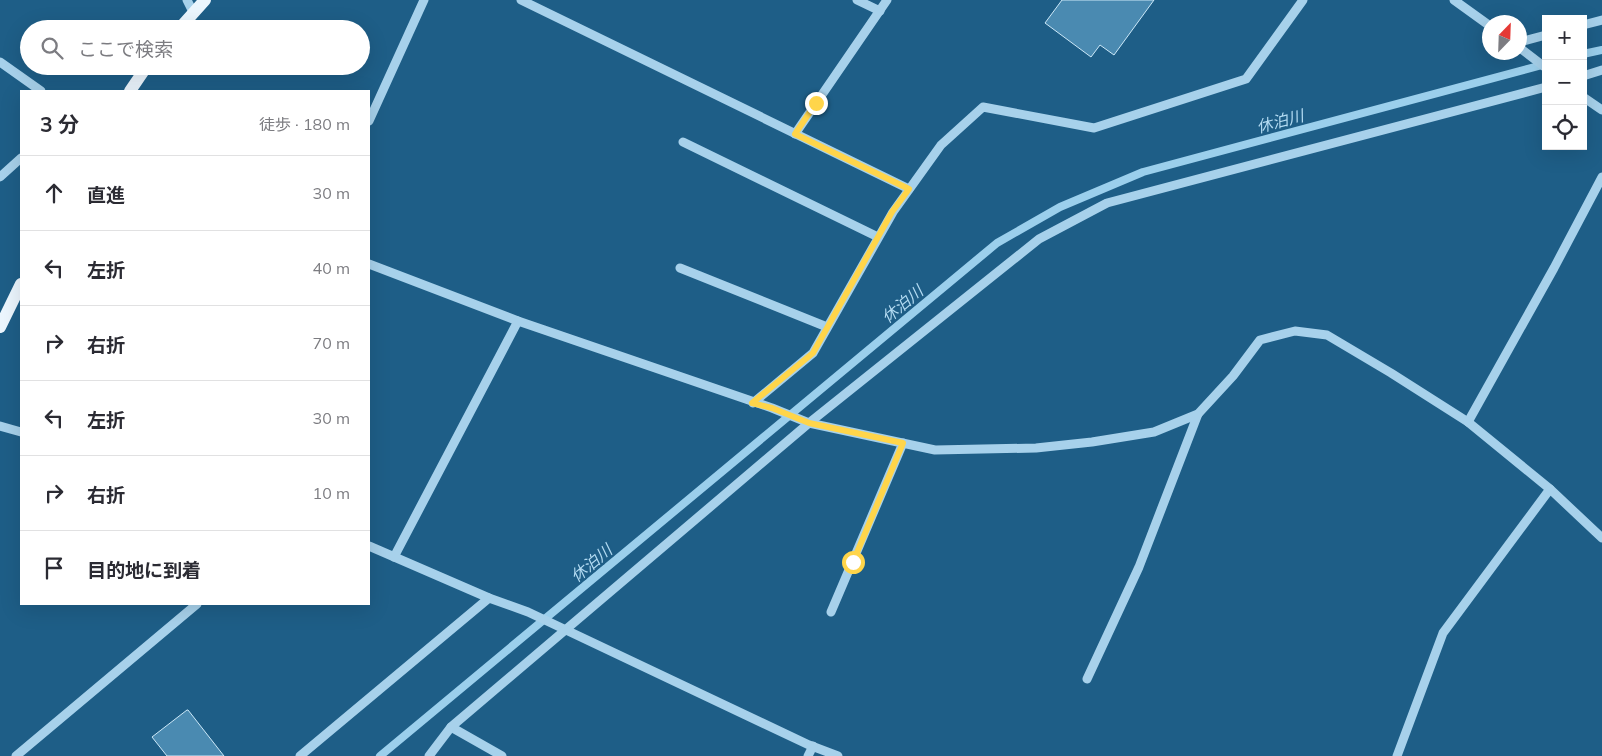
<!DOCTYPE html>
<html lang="ja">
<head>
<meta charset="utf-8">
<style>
  body { margin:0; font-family:Mulish,"Noto Sans JP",sans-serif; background:#f7f7f7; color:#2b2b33 }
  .controls { position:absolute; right:15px; top:15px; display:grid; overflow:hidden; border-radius:0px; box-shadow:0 5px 20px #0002 }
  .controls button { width:45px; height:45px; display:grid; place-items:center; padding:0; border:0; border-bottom:1px solid #e1e1e2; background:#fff; color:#2b2b33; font:25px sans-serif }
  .compass { position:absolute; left:1482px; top:15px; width:45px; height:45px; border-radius:50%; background:#fff; box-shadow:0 5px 20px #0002; rotate:23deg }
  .stop { position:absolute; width:15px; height:15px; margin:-11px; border:4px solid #ffd54a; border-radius:50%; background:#fff }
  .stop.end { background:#ffd54a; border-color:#fff; box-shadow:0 1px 5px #0008 }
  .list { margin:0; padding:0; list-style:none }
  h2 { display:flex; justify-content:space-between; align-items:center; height:65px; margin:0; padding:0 20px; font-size:21px }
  h2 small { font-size:16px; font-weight:400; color:#7c7c81 }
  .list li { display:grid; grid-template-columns:32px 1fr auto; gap:15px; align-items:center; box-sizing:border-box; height:75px; padding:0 20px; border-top:1px solid #e1e1e2 }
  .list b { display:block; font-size:19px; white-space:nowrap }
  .list em { font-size:16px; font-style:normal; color:#7c7c81 }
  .icon { flex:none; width:28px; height:28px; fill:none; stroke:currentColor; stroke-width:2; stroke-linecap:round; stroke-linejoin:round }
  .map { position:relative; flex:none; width:1602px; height:756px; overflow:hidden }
  .search { position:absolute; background:#fff; box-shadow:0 5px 20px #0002; left:20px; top:20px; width:350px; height:55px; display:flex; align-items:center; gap:12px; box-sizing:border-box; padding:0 18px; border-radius:28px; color:#7c7c81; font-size:19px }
  .panel { position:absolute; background:#fff; box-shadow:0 5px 20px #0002; left:20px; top:90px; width:350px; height:515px; border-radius:0px }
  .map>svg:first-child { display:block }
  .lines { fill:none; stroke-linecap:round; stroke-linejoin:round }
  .stream { stroke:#9bcfec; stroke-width:8 }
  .building { fill:#4a8ab1; stroke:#cce8f8 }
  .minor { stroke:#a7d1eb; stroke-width:9 }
  .major { stroke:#ecf6fe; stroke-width:12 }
  .route { stroke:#ffd54a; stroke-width:6 }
  .labels { text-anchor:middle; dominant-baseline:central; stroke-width:4; stroke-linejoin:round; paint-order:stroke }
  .water-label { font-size:16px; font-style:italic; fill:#b3dbf2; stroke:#1e5e87 }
</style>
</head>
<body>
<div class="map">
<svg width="1602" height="756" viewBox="0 0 1602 756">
  <rect width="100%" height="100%" fill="#1e5e87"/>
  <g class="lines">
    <g class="stream">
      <polyline points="1583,54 1602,50"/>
      <polyline points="380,756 997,243 1060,207 1143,172 1546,64"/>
    </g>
  </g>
  <g class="building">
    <polygon points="1062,0 1154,0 1114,55 1100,45 1091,57 1045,23"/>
    <polygon points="187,710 188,710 224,756 167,756 152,737"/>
  </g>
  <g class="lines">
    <g class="minor">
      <polyline points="187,0 193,12"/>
      <polyline points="521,0 909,189"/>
      <polyline points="857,0 880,11"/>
      <polyline points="1454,0 1490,26"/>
      <polyline points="1583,25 1602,20"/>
      <polyline points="1520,42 1546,35"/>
      <polyline points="1520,48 1546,68"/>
      <polyline points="0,62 41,91"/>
      <polyline points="1583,76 1602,70"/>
      <polyline points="1583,97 1602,110"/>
      <polyline points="369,121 424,0"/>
      <polyline points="795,134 887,0"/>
      <polyline points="683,142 878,237"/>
      <polyline points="0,177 21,158"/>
      <polyline points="369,264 518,321 772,408 809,423 935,450 1036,448 1092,442 1154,432 1198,414 1233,376 1260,340 1295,331 1327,335 1391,373 1468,422 1550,489 1602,538"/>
      <polyline points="680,268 827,327"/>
      <polyline points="753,403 813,353 893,212 941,145 983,107 1094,128 1246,79 1303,0"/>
      <polyline points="1468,422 1554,268 1602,177"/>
      <polyline points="0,426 21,432"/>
      <polyline points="369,546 489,598 528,612 809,745 838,756"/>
      <polyline points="394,557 518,321"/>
      <polyline points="831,612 903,443"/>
      <polyline points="1087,679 1139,567 1198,414"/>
      <polyline points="451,727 502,756"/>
      <polyline points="16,756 197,604"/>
      <polyline points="300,756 489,598"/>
      <polyline points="429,756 451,727 809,423 1039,239 1107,203 1546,87"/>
      <polyline points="808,756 813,746"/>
      <polyline points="1397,756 1443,633 1550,489"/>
    </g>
    <g class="major">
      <polyline points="179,29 205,0"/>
      <polyline points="130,91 147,66"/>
      <polyline points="0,327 21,284"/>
    </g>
  </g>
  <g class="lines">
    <polyline class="route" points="816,103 795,134 909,189 892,212 813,353 752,403 772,408 809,423 903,443 853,562"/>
  </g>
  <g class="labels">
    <g class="water-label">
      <text transform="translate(1280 121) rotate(-15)">休泊川</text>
      <text transform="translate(902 304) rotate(-40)">休泊川</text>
      <text transform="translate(591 563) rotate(-40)">休泊川</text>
    </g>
  </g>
</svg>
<div class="controls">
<button>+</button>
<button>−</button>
<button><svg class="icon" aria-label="locate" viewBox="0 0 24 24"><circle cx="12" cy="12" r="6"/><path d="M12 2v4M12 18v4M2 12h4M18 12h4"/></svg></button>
</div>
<svg class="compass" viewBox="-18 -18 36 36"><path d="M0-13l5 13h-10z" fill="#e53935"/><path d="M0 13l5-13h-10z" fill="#7c7c81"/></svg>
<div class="stop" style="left:853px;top:562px"></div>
<div class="stop end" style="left:816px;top:103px"></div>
<div class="search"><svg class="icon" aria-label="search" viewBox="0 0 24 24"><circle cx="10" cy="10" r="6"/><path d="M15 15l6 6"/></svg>ここで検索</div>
<section class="panel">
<h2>3 分<small>徒歩 · 180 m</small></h2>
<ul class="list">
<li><svg class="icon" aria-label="ahead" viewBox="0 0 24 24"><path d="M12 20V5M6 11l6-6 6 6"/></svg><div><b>直進</b></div><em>30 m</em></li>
<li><svg class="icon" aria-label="left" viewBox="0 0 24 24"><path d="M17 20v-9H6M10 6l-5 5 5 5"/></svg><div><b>左折</b></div><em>40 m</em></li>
<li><svg class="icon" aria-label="right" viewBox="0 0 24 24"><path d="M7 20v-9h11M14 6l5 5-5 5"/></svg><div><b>右折</b></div><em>70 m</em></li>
<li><svg class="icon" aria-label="left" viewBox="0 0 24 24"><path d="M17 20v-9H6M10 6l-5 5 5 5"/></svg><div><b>左折</b></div><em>30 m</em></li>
<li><svg class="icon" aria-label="right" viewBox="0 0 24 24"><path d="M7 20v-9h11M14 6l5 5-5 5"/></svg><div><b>右折</b></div><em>10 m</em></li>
<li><svg class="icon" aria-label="arrive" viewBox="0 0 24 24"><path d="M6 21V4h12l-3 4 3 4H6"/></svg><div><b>目的地に到着</b></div></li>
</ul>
</section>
</div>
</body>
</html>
